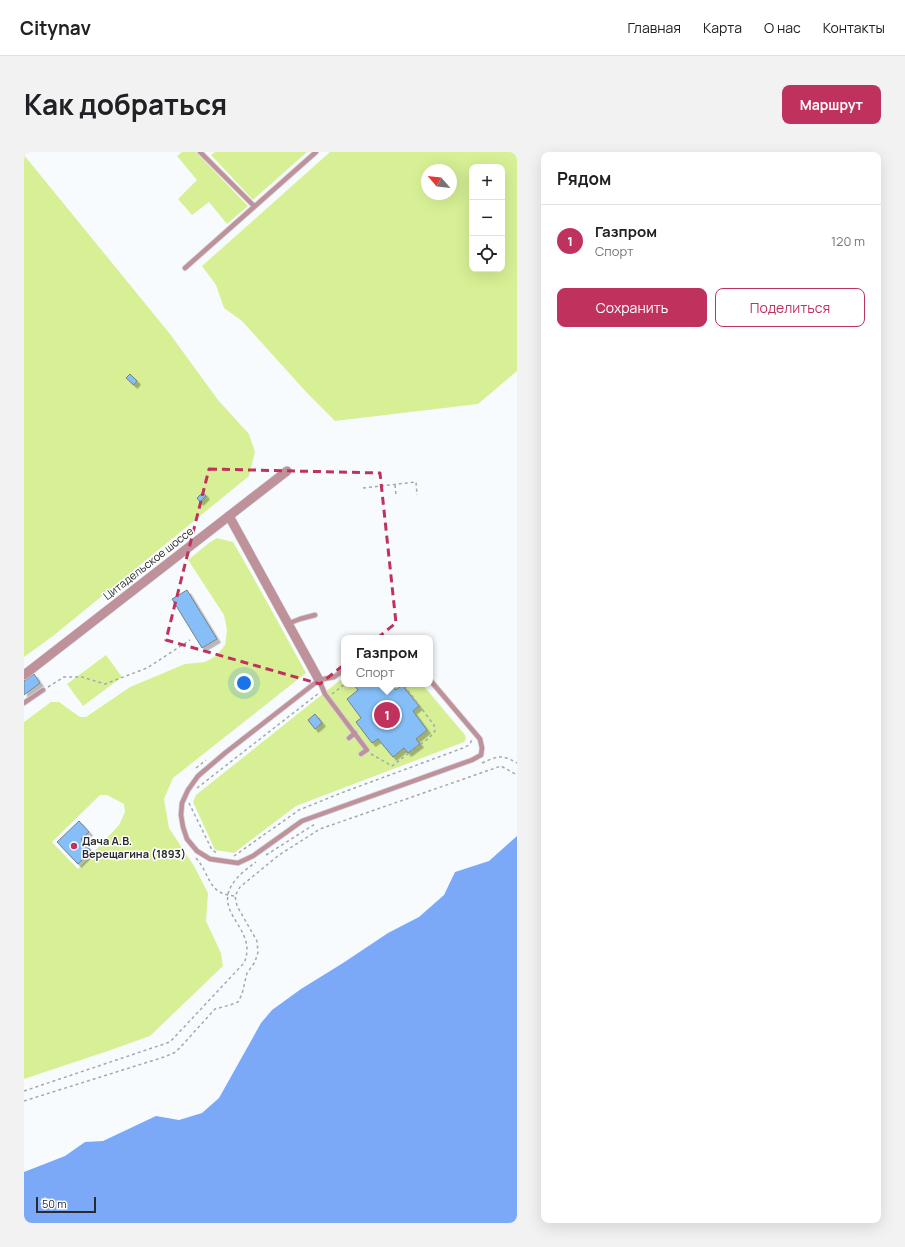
<!DOCTYPE html>
<html lang="ru">
<head>
<meta charset="utf-8">
<style>
  body { margin:0; font-family:Manrope,sans-serif; background:#f2f2f2; color:#202124 }
  .controls { position:absolute; right:12px; top:12px; display:grid; overflow:hidden; border-radius:8px; box-shadow:0 4px 16px #0002 }
  .controls button { width:36px; height:36px; display:grid; place-items:center; padding:0; border:0; border-bottom:1px solid #e0e0e0; background:#fff; color:#202124; font:20px sans-serif }
  .compass { position:absolute; left:397px; top:12px; width:36px; height:36px; border-radius:50%; background:#fff; box-shadow:0 4px 16px #0002; rotate:298deg }
  .scale { position:absolute; left:12px; bottom:10px; width:60px; box-sizing:border-box; padding-left:4px; border:2px solid #292c2e; border-top:0; font-size:11px; line-height:14px; white-space:nowrap; color:#292c2e; -webkit-text-stroke:3px #fff; paint-order:stroke }
  .you { position:absolute; left:220px; top:531px; width:14px; height:14px; margin:-10px; border:3px solid #fff; border-radius:50%; background:#1a73e8; box-shadow:0 0 0 6px #1a73e833 }
  .badge { display:grid; place-items:center; width:26px; height:26px; border-radius:50%; background:#c0325e; color:#fff; font-size:13px; font-weight:700 }
  .pin { position:absolute; translate:-50% -50%; border:2px solid #fff; box-shadow:0 1px 4px #0006 }
  .popup { position:absolute; left:317px; top:483px; width:92px; height:52px; box-sizing:border-box; display:grid; place-content:center; border-radius:8px; background:#fff; filter:drop-shadow(0 1px 3px #0005); font-size:13px; white-space:nowrap; color:#757577 }
  .popup b { font-size:15px; color:#202124 }
  .popup::after { content:''; position:absolute; left:50%; top:100%; margin-left:-8px; border:8px solid transparent; border-top-color:#fff }
  .list { margin:0; padding:0; list-style:none }
  h2 { display:flex; justify-content:space-between; align-items:center; height:52px; margin:0; padding:0 16px; font-size:17px }
  h2 small { font-size:13px; font-weight:400; color:#757577 }
  .list li { display:grid; grid-template-columns:26px 1fr auto; gap:12px; align-items:center; box-sizing:border-box; height:72px; padding:0 16px; border-top:1px solid #e0e0e0 }
  .list b { display:block; font-size:15px; white-space:nowrap }
  .list p { margin:0; font-size:13px; white-space:nowrap; color:#757577 }
  .list em { font-size:13px; font-style:normal; color:#757577 }
  .actions { display:flex; gap:8px; padding:12px 16px }
  .actions a { flex:1; padding:9px 0; border:1px solid #c0325e; border-radius:8px; text-align:center; font-size:14px; color:#c0325e }
  .actions .main { background:#c0325e; color:#fff }
  .icon { flex:none; width:22px; height:22px; fill:none; stroke:currentColor; stroke-width:2; stroke-linecap:round; stroke-linejoin:round }
  .map { position:relative; flex:none; width:493px; height:1071px; overflow:hidden; border-radius:8px }
  header { display:flex; align-items:center; gap:24px; box-sizing:border-box; height:56px; padding:0 20px; background:#fff; border-bottom:1px solid #e0e0e0 }
  header strong { font-size:19px }
  nav { display:flex; gap:22px; margin-inline-start:auto; font-size:14px }
  .intro { display:flex; align-items:center; justify-content:space-between; box-sizing:border-box; height:96px; padding:0 24px }
  h1 { margin:0; font-size:28px }
  .button { padding:10px 18px; border-radius:8px; background:#c0325e; color:#fff; font-size:14px; font-weight:700 }
  main { display:flex; gap:24px; padding:0 24px }
  aside { flex:1; background:#fff; border-radius:8px; box-shadow:0 4px 16px #0002 }
  .map>svg:first-child { display:block }
  .green { fill:#d7f095; fill-rule:evenodd }
  .water { fill:#7ba9f8 }
  .building { fill:#86bff7; stroke:#7a8086; filter:url(#shadow) }
  .lines { fill:none; stroke-linecap:round; stroke-linejoin:round }
  .lane-casing { stroke:#d3d6d9; stroke-width:6 }
  .street-casing { stroke:#d3d6d9; stroke-width:10 }
  .path { stroke:#a5a8ab; stroke-width:1.5; stroke-dasharray:3 3; stroke-linecap:butt }
  .lane { stroke:#bf929b; stroke-width:4.5 }
  .street { stroke:#bf929b; stroke-width:9 }
  .marked { fill:none; stroke:#c0325e; stroke-width:3; stroke-dasharray:8 5; stroke-linejoin:round }
  .poi-dot { fill:#c0325e; stroke:#fff; stroke-width:1.5 }
  .labels { text-anchor:middle; dominant-baseline:central; stroke-width:3; stroke-linejoin:round; paint-order:stroke }
  .street-label { font-size:11px; fill:#292c2e; stroke:#fff }
  .poi-label { font-size:11px; font-weight:bold; fill:#292c2e; stroke:#fff; text-anchor:start }
</style>
</head>
<body>
<header>
<strong>Citynav</strong>
<nav><a>Главная</a><a>Карта</a><a>О нас</a><a>Контакты</a></nav>
</header>
<div class="intro"><h1>Как добраться</h1><a class="button">Маршрут</a></div>
<main>
<div class="map">
<svg width="493" height="1071" viewBox="0 0 493 1071">
  <defs>
    <filter id="shadow"><feDropShadow dx="3.5" dy="3.5" stdDeviation="0" flood-color="#0004"/></filter>
  </defs>
  <rect width="100%" height="100%" fill="#f8fbfe"/>
  <g class="green">
    <polygon points="158,0 172,0 224,54 203,72 185,50 168,63 154,47 173,28 153,4"/>
    <polygon points="191,0 283,0 229,48 187,3"/>
    <path d="M306,0H493V219L454,252L311,269L283,241L218,169L200,156L192,133L178,114ZM448,15H478V117H448ZM403,18H427V42H403Z"/>
    <polygon points="0,3 146,182 194,248 225,282 231,300 225,324 29,484 0,505"/>
    <path d="M193,386L209,390C234,433 258,477 282,521L149,626L140,647L145,676L170,714L184,741L182,769L197,801L199,814L126,884L81,900L0,927V570L27,550H35L56,565H62L106,535L161,512L181,510L192,504L201,493L203,478L200,463L164,408L185,391ZM76,643H83L100,652L101,660L95,673L54,717L28,690Z"/>
    <polygon points="82,503 98,525 59,554 43,532"/>
    <polygon points="320,525 320,532 398,532 441,583 442,587 440,590 272,654 210,701 191,698 169,650 172,643"/>
  </g>
  <polygon class="water" points="493,684 493,1071 0,1071 0,1020 41,1004 61,990 79,989 132,964 155,968 178,961 195,946 237,871 248,858 277,837 319,811 364,781 395,765 420,743 431,720 465,709"/>
  <g class="building">
    <polygon points="106,222 113,229 110,233 102,226"/>
    <polygon points="179,340 182,344 176,350 173,346"/>
    <polygon points="163,438 193,487 178,496 148,447"/>
    <polygon points="10,522 16,531 0,543 0,529"/>
    <polygon points="332,532 367,532 372,538 378,533 395,554 389,559 403,578 392,587 396,592 384,601 380,596 369,605 354,587 348,591 332,570 337,566 323,547 334,538 330,533"/>
    <polygon points="291,562 298,571 291,577 284,568"/>
    <polygon points="55,669 65,680 57,687 67,699 54,712 33,690"/>
  </g>
  <g class="lines">
    <g class="lane-casing">
      <g id="lane">
        <polyline points="176,0 230,54"/>
        <polyline points="161,116 292,0"/>
        <polyline points="263,472 276,467 291,463"/>
        <polyline points="320,518 310,525 295,528 201,601 174,624 164,638 158,651 157,663 159,675 163,687 173,699 186,707 214,711 229,704 278,669 448,608 457,603 458,596 456,587 406,528"/>
        <polyline points="295,528 301,542 343,598 337,602"/>
        <polyline points="0,551 19,538"/>
        <polyline points="325,586 331,581"/>
      </g>
    </g>
    <g class="street-casing">
      <g id="street">
        <polyline points="205,364 295,528"/>
        <polyline points="0,523 263,319"/>
      </g>
    </g>
    <g class="path">
      <polyline points="371,333 372,343"/>
      <polyline points="339,336 392,330 393,343"/>
      <polyline points="24,535 40,525 58,525 81,532 123,516 166,488"/>
      <polyline points="308,542 321,532"/>
      <polyline points="347,602 368,614 405,586 411,579 410,573 379,532"/>
      <path d="M458,611C474,604 477,602 493,611"/>
      <polyline points="172,616 182,608"/>
      <polyline points="173,636 295,541"/>
      <polyline points="165,651 188,698 193,701"/>
      <polyline points="242,703 291,672"/>
      <polyline points="210,704 275,658 317,641 439,596 445,593 448,588"/>
      <path d="M172,706C187,723 183,742 211,744"/>
      <path d="M0,939L146,890L220,811C238,770 166,756 232,710"/>
      <polyline points="0,949 140,905 152,900 191,857 206,853 214,850 218,842 223,821 231,810 234,800 233,789 213,754 211,744 216,735 255,703 296,677 477,614 493,623"/>
    </g>
    <use href="#lane" class="lane"/>
    <use href="#street" class="street"/>
  </g>
  <path class="marked" d="M185,317L356,321L372,471L296,532L142,488Z"/>
  <circle class="poi-dot" cx="50" cy="694" r="4"/>
  <g class="labels">
    <g class="street-label">
      <text transform="translate(124 411) rotate(-38)">Цитадельское шоссе</text>
    </g>
    <g class="poi-label">
      <text x="58" y="688">Дача А.В.<tspan x="58" dy="13">Верещагина (1893)</tspan></text>
    </g>
  </g>
</svg>
<div class="controls">
<button>+</button>
<button>−</button>
<button><svg class="icon" aria-label="locate" viewBox="0 0 24 24"><circle cx="12" cy="12" r="6"/><path d="M12 2v4M12 18v4M2 12h4M18 12h4"/></svg></button>
</div>
<svg class="compass" viewBox="-18 -18 36 36"><path d="M0-13l5 13h-10z" fill="#e53935"/><path d="M0 13l5-13h-10z" fill="#757577"/></svg>
<div class="scale">50 m</div>
<div class="you"></div>
<div class="pin badge" style="left:363px;top:563px">1</div>
<div class="popup"><b>Газпром</b>Спорт</div>
</div>
<aside>
<h2>Рядом<small></small></h2>
<ul class="list">
<li><span class="badge">1</span><div><b>Газпром</b><p>Спорт</p></div><em>120 m</em></li>
</ul>
<div class="actions"><a class="main">Сохранить</a><a>Поделиться</a></div>
</aside>
</main>
</body>
</html>
